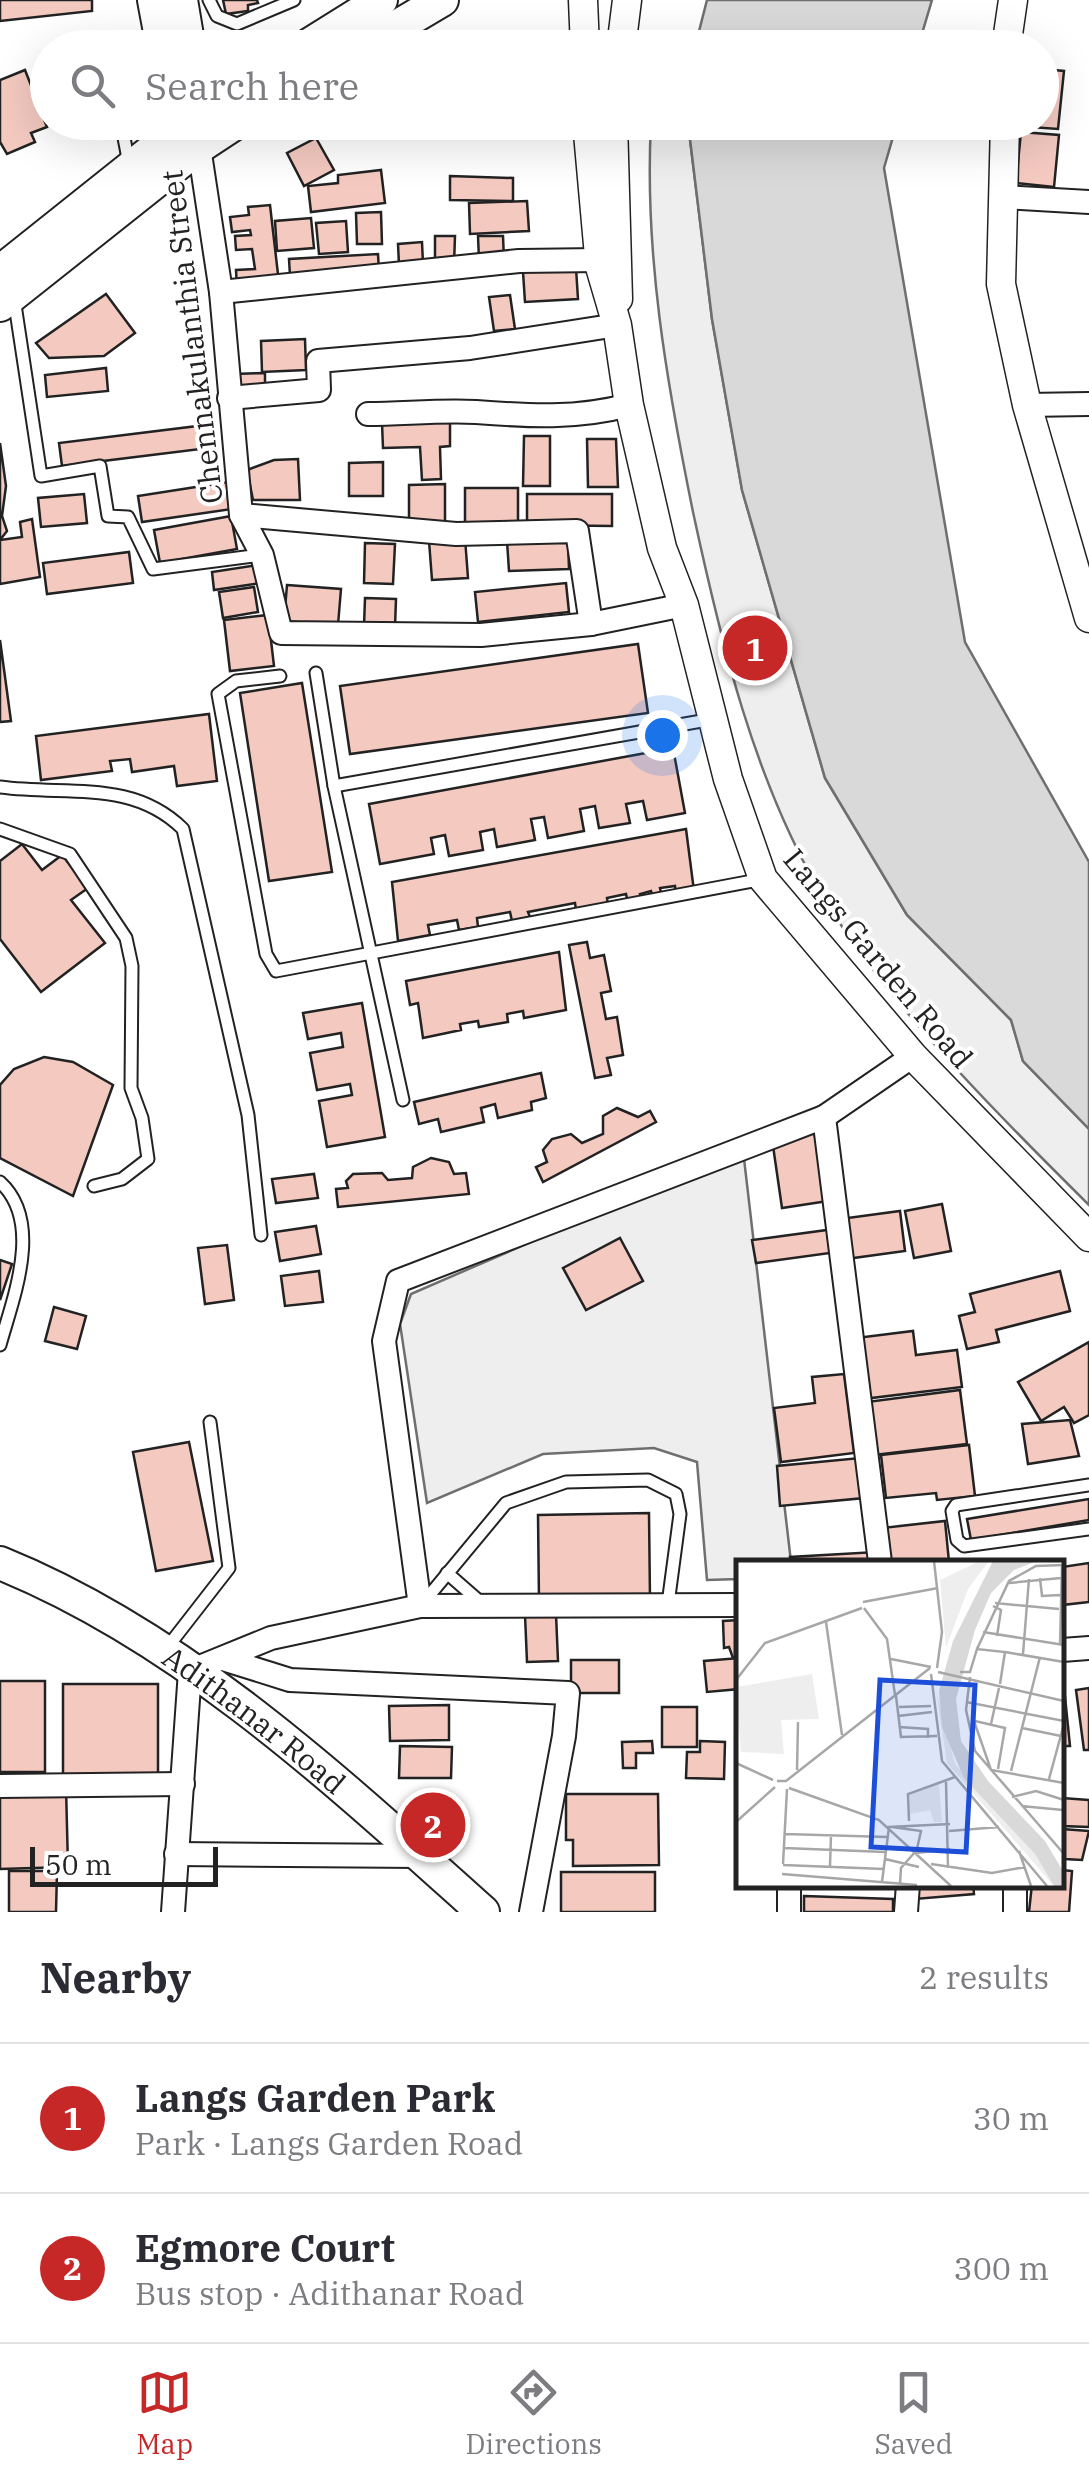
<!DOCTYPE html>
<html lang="en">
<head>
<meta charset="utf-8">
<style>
  body { margin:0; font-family:"IBM Plex Serif",serif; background:#f7f7f7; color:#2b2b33 }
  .scale { position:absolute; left:30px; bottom:25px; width:188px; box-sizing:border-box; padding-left:10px; border:5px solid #222; border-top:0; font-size:28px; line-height:35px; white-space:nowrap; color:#222; -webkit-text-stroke:8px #fff; paint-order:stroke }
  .you { position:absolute; left:662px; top:735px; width:35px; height:35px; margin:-25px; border:8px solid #fff; border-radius:50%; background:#1a73e8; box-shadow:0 0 0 15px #1a73e833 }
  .badge { display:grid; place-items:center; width:65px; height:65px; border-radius:50%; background:#c62828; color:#fff; font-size:32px; font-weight:700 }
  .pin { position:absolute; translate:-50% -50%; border:5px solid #fff; box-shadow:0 2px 10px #0006 }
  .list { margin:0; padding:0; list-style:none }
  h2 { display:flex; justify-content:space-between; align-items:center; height:130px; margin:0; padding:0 40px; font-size:42px }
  h2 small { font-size:32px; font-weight:400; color:#7c7c81 }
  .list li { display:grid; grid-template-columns:65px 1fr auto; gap:30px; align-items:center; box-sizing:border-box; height:150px; padding:0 40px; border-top:2px solid #e1e1e2 }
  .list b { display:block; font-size:38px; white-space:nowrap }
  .list p { margin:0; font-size:32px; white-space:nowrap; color:#7c7c81 }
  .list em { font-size:32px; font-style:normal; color:#7c7c81 }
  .icon { flex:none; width:55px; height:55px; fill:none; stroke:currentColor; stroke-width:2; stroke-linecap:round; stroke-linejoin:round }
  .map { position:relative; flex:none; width:1089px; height:1912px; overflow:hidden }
  .search { position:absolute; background:#fff; box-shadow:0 10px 40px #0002; left:30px; right:30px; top:30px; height:110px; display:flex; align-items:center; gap:25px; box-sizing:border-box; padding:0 35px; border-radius:55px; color:#7c7c81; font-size:38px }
  .sheet { height:430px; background:#fff }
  nav { display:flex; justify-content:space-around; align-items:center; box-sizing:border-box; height:140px; border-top:2px solid #e1e1e2; background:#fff; font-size:28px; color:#7c7c81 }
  nav a { display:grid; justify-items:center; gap:5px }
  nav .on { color:#c62828 }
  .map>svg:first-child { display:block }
  .green { fill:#eee; stroke:#6f6f6f; stroke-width:2.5 }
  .water { fill:#d9d9d9; stroke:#6f6f6f; stroke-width:2.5 }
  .building { fill:#f3c9c0; stroke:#222; stroke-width:2.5 }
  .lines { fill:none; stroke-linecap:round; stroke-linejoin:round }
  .service-casing { stroke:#222; stroke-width:15 }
  .minor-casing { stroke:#222; stroke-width:26 }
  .tertiary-casing { stroke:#222; stroke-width:31 }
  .secondary-casing { stroke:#222; stroke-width:36 }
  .service { stroke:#fff; stroke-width:11 }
  .minor { stroke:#fff; stroke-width:22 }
  .tertiary { stroke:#fff; stroke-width:28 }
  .secondary { stroke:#fff; stroke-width:32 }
  .labels { text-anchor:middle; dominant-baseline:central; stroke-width:8; stroke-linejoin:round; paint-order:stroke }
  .street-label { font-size:30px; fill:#222; stroke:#fff }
  .inset-road { fill:none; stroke:#a7a7a7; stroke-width:2.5 }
  .view { fill:#1d4ed8; fill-opacity:0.15; stroke:#1d4ed8; stroke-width:5 }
  .inset-edge { fill:none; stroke:#222; stroke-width:5 }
</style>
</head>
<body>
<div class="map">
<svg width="1089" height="1912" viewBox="0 0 1089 1912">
  <rect width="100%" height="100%" fill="#fff"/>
  <g class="green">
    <path d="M651,123H688L712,319L742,490L825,778L907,915L1011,1020L1023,1061L1089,1129V1205C997,1114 891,1008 823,897C754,781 721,642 693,512C667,384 644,254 651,123Z"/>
    <polygon points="743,1150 791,1562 739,1562 739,1579 707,1580 697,1462 654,1448 543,1454 427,1503 400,1324 411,1294"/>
  </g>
  <g class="water">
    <polygon points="707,0 932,0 918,47 695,47"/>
    <polygon points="688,123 897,123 884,168 965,642 1089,862 1089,1129 1023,1061 1011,1020 907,915 825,778 742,490 712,319"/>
  </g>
  <g class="building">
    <polygon points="0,0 92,0 92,11 0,21"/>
    <polygon points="223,0 257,0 258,3 248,5 248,11 226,14"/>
    <polygon points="1042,69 1064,71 1058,129 1015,126 1042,122"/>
    <polygon points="25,70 32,88 48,86 48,113 42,115 47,127 31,133 35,142 7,154 0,142 0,80"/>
    <polygon points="412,122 503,122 413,131"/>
    <polygon points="1021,132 1059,135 1054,187 1016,183"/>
    <polygon points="316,138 334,170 304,186 287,153"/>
    <polygon points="381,170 385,203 311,212 308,186 338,183 338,175"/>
    <polygon points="450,176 513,178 513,201 450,200"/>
    <polygon points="527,201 529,231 470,234 469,203"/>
    <polygon points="270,205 279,283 237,288 236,270 255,269 252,249 236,250 235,236 251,235 250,230 232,232 230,217 249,215 248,207"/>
    <polygon points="381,212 382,244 357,244 356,213"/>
    <polygon points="311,218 314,248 277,251 275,221"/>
    <polygon points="346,221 348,252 319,254 316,223"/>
    <polygon points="435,236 455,236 454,265 435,265"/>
    <polygon points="478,236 503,236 504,260 479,260"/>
    <polygon points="422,242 423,264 399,265 398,244"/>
    <polygon points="378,254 379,271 290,276 289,259"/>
    <polygon points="576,268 578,299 525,302 523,272"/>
    <polygon points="106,294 135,333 104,356 49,358 36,343"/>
    <polygon points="510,295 515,329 494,331 489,297"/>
    <polygon points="305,339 306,370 262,372 261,341"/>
    <polygon points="106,368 108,391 47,397 45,375"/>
    <polygon points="265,373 265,389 234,390 233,374"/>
    <polygon points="450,421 450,446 440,447 441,479 422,480 420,447 383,448 382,423"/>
    <polygon points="214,424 217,447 62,466 59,443"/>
    <polygon points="524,436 550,436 550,486 523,486"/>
    <polygon points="587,439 616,439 618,487 588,487"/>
    <polygon points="0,443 6,486 2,516 7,531 0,540"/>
    <polygon points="298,459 300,500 253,500 247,470 274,460"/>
    <polygon points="383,462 383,496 349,496 349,463"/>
    <polygon points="228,482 232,509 142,522 138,496"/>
    <polygon points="445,484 445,521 409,522 409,485"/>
    <polygon points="465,488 518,488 518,526 465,525"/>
    <polygon points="84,494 87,523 41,527 38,498"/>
    <polygon points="527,494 612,494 612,526 527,525"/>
    <polygon points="231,516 237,549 160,563 154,530"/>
    <polygon points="32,519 40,577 0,584 0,540 22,537 20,522"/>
    <polygon points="465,538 468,578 432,580 429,541"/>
    <polygon points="568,539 569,569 509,571 507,541"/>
    <polygon points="365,543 395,544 393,584 364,583"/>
    <polygon points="129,552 133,583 47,594 43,563"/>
    <polygon points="258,565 261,583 214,590 212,572"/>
    <polygon points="566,583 569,612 478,622 475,592"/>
    <polygon points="287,585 341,589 338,625 284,621"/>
    <polygon points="254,587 258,612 223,618 219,592"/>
    <polygon points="365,598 396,599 395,627 364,626"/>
    <polygon points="268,615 274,666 230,671 224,620"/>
    <polygon points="0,640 11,721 0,722"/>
    <polygon points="638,644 648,713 350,754 340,686"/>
    <polygon points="302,683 332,872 269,881 240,693"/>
    <polygon points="209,714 217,781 177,786 174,766 132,772 130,759 110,761 112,771 41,780 36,736"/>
    <polygon points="673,748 685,813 647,820 643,801 626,804 630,823 599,828 595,806 580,809 584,831 548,838 544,817 531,819 535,840 497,847 494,829 480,832 483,850 449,856 445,835 431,838 434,854 380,864 369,804"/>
    <polygon points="686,829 694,891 676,894 675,886 660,888 662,897 653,898 651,891 640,894 642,901 628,903 626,894 607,898 608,904 576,910 575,903 528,912 530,917 512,921 510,912 477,918 478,927 459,930 457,920 428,925 430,935 398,941 392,882"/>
    <polygon points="22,844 42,870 62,855 88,888 71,900 105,943 41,992 0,939 0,861"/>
    <polygon points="587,942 590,958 604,955 611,991 601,993 606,1019 617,1017 623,1055 607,1058 611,1075 595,1078 569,945"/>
    <polygon points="559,952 566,1010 524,1018 523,1011 507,1014 508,1022 479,1027 478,1021 460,1024 461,1030 423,1038 418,1003 410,1005 406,981"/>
    <polygon points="362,1003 385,1137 327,1147 319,1101 352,1095 350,1084 317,1090 310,1053 343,1047 341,1033 308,1039 303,1013"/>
    <polygon points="44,1057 73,1062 113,1085 73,1196 0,1158 0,1085 14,1069"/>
    <polygon points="541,1073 546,1098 531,1102 532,1110 498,1118 495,1104 481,1108 484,1122 441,1132 438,1119 419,1124 414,1102"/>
    <polygon points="617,1108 638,1117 650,1111 656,1122 543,1182 536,1167 547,1162 543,1150 552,1139 571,1134 582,1143 603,1134 603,1116"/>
    <polygon points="813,1127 828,1201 782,1208 772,1139"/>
    <polygon points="431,1158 449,1162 454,1174 466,1173 469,1194 338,1207 336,1189 348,1188 346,1181 353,1174 382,1173 388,1180 412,1178 413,1167"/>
    <polygon points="314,1174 318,1198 276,1203 272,1179"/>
    <polygon points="942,1204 951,1251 914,1258 905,1211"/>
    <polygon points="900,1211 905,1251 846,1259 840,1219"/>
    <polygon points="316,1226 321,1254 280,1261 275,1232"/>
    <polygon points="827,1230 830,1253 756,1263 752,1240"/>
    <polygon points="620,1238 643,1281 586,1310 563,1268"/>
    <polygon points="227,1245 234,1300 205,1304 198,1248"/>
    <polygon points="0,1260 12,1264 0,1300"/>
    <polygon points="319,1271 323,1302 285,1306 281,1276"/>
    <polygon points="1060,1271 1070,1311 996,1330 999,1342 967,1349 959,1316 975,1312 970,1294"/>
    <polygon points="54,1307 86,1316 77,1349 45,1341"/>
    <polygon points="913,1331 916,1355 957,1350 962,1387 863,1399 856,1338"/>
    <polygon points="1089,1342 1089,1415 1074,1423 1064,1407 1041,1421 1018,1382"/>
    <polygon points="844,1374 854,1453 781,1462 774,1408 815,1403 812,1377"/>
    <polygon points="960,1390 967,1444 874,1455 867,1402"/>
    <polygon points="1070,1420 1079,1456 1028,1464 1022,1424"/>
    <polygon points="189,1442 213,1561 156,1571 133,1452"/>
    <polygon points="969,1445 975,1496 937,1500 936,1493 886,1498 881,1455"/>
    <polygon points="860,1458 864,1498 780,1506 777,1466"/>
    <polygon points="1089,1499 1089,1520 971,1540 967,1519"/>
    <polygon points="649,1513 650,1599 539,1601 538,1515"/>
    <polygon points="945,1521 949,1562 886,1562 882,1528"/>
    <polygon points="876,1552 876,1562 791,1562 790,1557"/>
    <polygon points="1089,1563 1089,1602 1062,1605 1062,1567"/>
    <polygon points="556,1614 558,1661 527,1662 525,1615"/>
    <polygon points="739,1620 739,1657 733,1658 729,1647 724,1648 723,1621"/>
    <polygon points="739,1658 739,1689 707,1692 704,1661"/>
    <rect x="571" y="1660" width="48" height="33"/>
    <rect x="0" y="1681" width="45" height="91"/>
    <rect x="63" y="1684" width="95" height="91"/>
    <polygon points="1064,1687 1070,1746 1062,1746 1062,1688"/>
    <polygon points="1089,1688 1089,1750 1084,1750 1076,1690"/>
    <polygon points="449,1705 449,1740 390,1741 389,1706"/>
    <rect x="662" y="1707" width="35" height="40"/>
    <polygon points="652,1741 653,1753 636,1753 636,1768 623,1768 622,1742"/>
    <polygon points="700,1741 725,1742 724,1779 686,1778 687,1752 700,1752"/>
    <polygon points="400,1746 452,1747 451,1778 399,1778"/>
    <polygon points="66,1787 68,1867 0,1869 0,1789"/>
    <polygon points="566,1794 658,1794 659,1865 573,1866 573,1840 566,1840"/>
    <polygon points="1062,1798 1089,1800 1089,1827 1062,1826"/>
    <polygon points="1062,1829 1089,1831 1082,1860 1065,1859"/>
    <polygon points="1062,1870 1072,1871 1069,1912 1029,1912 1032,1884 1062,1884"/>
    <polygon points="9,1871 57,1871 56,1912 9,1912"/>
    <rect x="561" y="1872" width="94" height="40"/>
    <polygon points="913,1884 973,1884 974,1894 915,1899"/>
    <polygon points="804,1896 893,1899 893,1912 804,1912"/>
  </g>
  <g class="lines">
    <g class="service-casing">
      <g id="service">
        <polyline points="209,0 217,16 237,24 294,0"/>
        <polyline points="121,122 129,164"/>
        <polyline points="14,298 41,476 100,466 108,516 128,517 153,569 261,555"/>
        <polyline points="316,673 334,786 403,1100"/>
        <polyline points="280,676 236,681 218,694 266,954 276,971 763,879"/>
        <polyline points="334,786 713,719"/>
        <path d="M0,787C68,796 132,779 183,829L248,1115L261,1235"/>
        <polyline points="0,829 70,854 126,938 132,966 131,1088 142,1118 148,1159 122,1179 94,1186"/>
        <path d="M0,1182C44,1222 13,1298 0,1345"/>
        <polyline points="1089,1485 956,1505 952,1511 957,1540 964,1546 1089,1529"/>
        <polyline points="447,1573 479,1601"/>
        <polyline points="423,1603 506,1503 566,1482 648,1480 676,1494 680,1514 668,1604"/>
        <polyline points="166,1649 229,1568 210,1422"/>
      </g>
    </g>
    <g class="minor-casing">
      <g id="minor">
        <polyline points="199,147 221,292 241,515 262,555 281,633 481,635 591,624 684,605"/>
        <polyline points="1004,197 1089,202"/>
        <polyline points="221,292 519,261 599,260"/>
        <polyline points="229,398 319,390 318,361 470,348 617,325"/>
        <polyline points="1027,405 1089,404"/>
        <path d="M368,414C403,414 440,410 476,412C529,416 577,419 629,405"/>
        <polyline points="241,515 456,534 577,531 591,624"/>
        <polyline points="824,1117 880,1562"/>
        <polyline points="420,1606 384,1341 398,1281 824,1117 913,1056"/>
        <polyline points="1062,1650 1089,1648"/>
        <polyline points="223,1659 290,1680 568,1693 564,1736 531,1912"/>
        <polyline points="0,1786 183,1784"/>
        <polyline points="176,1854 421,1856"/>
        <polyline points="789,1884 789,1912"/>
        <polyline points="173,1912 190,1671 271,1638 420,1606 739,1605"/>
        <polyline points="906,1912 908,1884"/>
        <polyline points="1015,1912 1015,1884"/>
      </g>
    </g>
    <g class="tertiary-casing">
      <g id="tertiary">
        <polyline points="583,0 585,48"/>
        <polyline points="621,48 627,0"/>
        <polyline points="1006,48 1013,0"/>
        <polyline points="587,122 600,267 617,325 629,405 662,548 684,605 728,779 763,879 913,1056 1089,1237"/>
        <polyline points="613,122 618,299"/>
        <polyline points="1005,122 1001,284 1027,405 1089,618"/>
      </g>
    </g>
    <g class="secondary-casing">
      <g id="secondary">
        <polyline points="154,0 163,48"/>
        <polyline points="181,0 189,48"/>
        <polyline points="304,48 381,0"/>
        <polyline points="361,48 442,0"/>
        <polyline points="0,272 188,122"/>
        <polyline points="0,305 199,147 237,122"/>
        <path id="s1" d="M0,1563C183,1637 338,1782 483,1912"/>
      </g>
    </g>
    <use href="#service" class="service"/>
    <use href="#minor" class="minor"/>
    <use href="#tertiary" class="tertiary"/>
    <use href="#secondary" class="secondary"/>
  </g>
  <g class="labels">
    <g class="street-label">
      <text transform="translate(191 337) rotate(-97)">Chennakulanthia Street</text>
      <text transform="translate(879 958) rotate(50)">Langs Garden Road</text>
      <text stroke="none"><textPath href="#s1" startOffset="300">Adithanar Road</textPath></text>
    </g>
  </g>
  <g transform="translate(736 1560)">
    <rect width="328" height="328" fill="#fff"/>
    <path d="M244,1H253L232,29L210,88L204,20ZM76,114L83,159L45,160L48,194L5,192L0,127ZM200,131L219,204L299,294L318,326L211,203ZM203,224L206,262H198L194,250L174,254V235Z" fill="#eee"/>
    <path d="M257,1H301L278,10L255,33L239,70L220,139L225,181L252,221L309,281L327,311V326H318L299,294L228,218L206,167L203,131L217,81Z" fill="#d9d9d9"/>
    <path class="inset-road" d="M198,1L206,72L201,108M304,18L306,36L324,35M273,23L325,18M127,42L202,28M259,43L323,49M257,46L265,50L261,76M128,48L151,79L159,135M90,62L106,175M247,72L328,85M324,85L326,5M241,89L273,21L300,6L328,5M269,92L328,102M287,94L293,19M155,99L195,107M202,112L328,141M224,112H234L241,89L269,92L264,124M195,114L206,201L311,326M234,117L230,150L239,191L328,294M0,120L29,83L126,48M160,136L165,177L201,176M230,142L328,161M163,147L195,146M162,156L196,152M238,161L255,210L328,223M239,161L269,168L262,209M255,164L263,128M163,167L192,169V178M286,168L325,176M0,203L37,220M61,210L62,162M275,211L304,97M313,219L328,164M41,221H50L194,108M210,222L212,308M53,228L143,260L215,326M276,237L300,231L328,240M285,246L327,250M173,261L172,234L219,217M0,262L39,227M156,267L185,271L180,293L214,289M213,271L263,267M49,274L151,277M48,288L149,292M283,291L295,326M149,299L183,307M47,304L51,229M195,304L256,313L289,307M47,305L148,309M94,306L95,275M46,314L181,325M146,322L153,267L214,264M164,324L165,308L179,292"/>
    <path class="view" d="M144,120L239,125L230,292L135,287Z"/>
    <rect width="328" height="328" class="inset-edge"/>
  </g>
</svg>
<div class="scale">50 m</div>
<div class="you"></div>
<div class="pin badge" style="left:755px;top:648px">1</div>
<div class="pin badge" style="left:433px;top:1825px">2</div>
<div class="search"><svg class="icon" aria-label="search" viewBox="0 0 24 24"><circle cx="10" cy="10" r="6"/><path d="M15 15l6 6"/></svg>Search here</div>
</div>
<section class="sheet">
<h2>Nearby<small>2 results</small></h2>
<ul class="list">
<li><span class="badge">1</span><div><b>Langs Garden Park</b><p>Park · Langs Garden Road</p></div><em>30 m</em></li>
<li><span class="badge">2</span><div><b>Egmore Court</b><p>Bus stop · Adithanar Road</p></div><em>300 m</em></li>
</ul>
</section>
<nav>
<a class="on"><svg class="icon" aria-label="map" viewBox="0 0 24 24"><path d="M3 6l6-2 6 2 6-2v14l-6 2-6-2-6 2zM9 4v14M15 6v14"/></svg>Map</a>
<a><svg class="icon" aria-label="directions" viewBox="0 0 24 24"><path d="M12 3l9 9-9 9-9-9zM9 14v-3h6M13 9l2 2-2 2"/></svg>Directions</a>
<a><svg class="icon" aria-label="saved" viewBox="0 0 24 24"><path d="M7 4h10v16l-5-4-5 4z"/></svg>Saved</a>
</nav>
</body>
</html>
